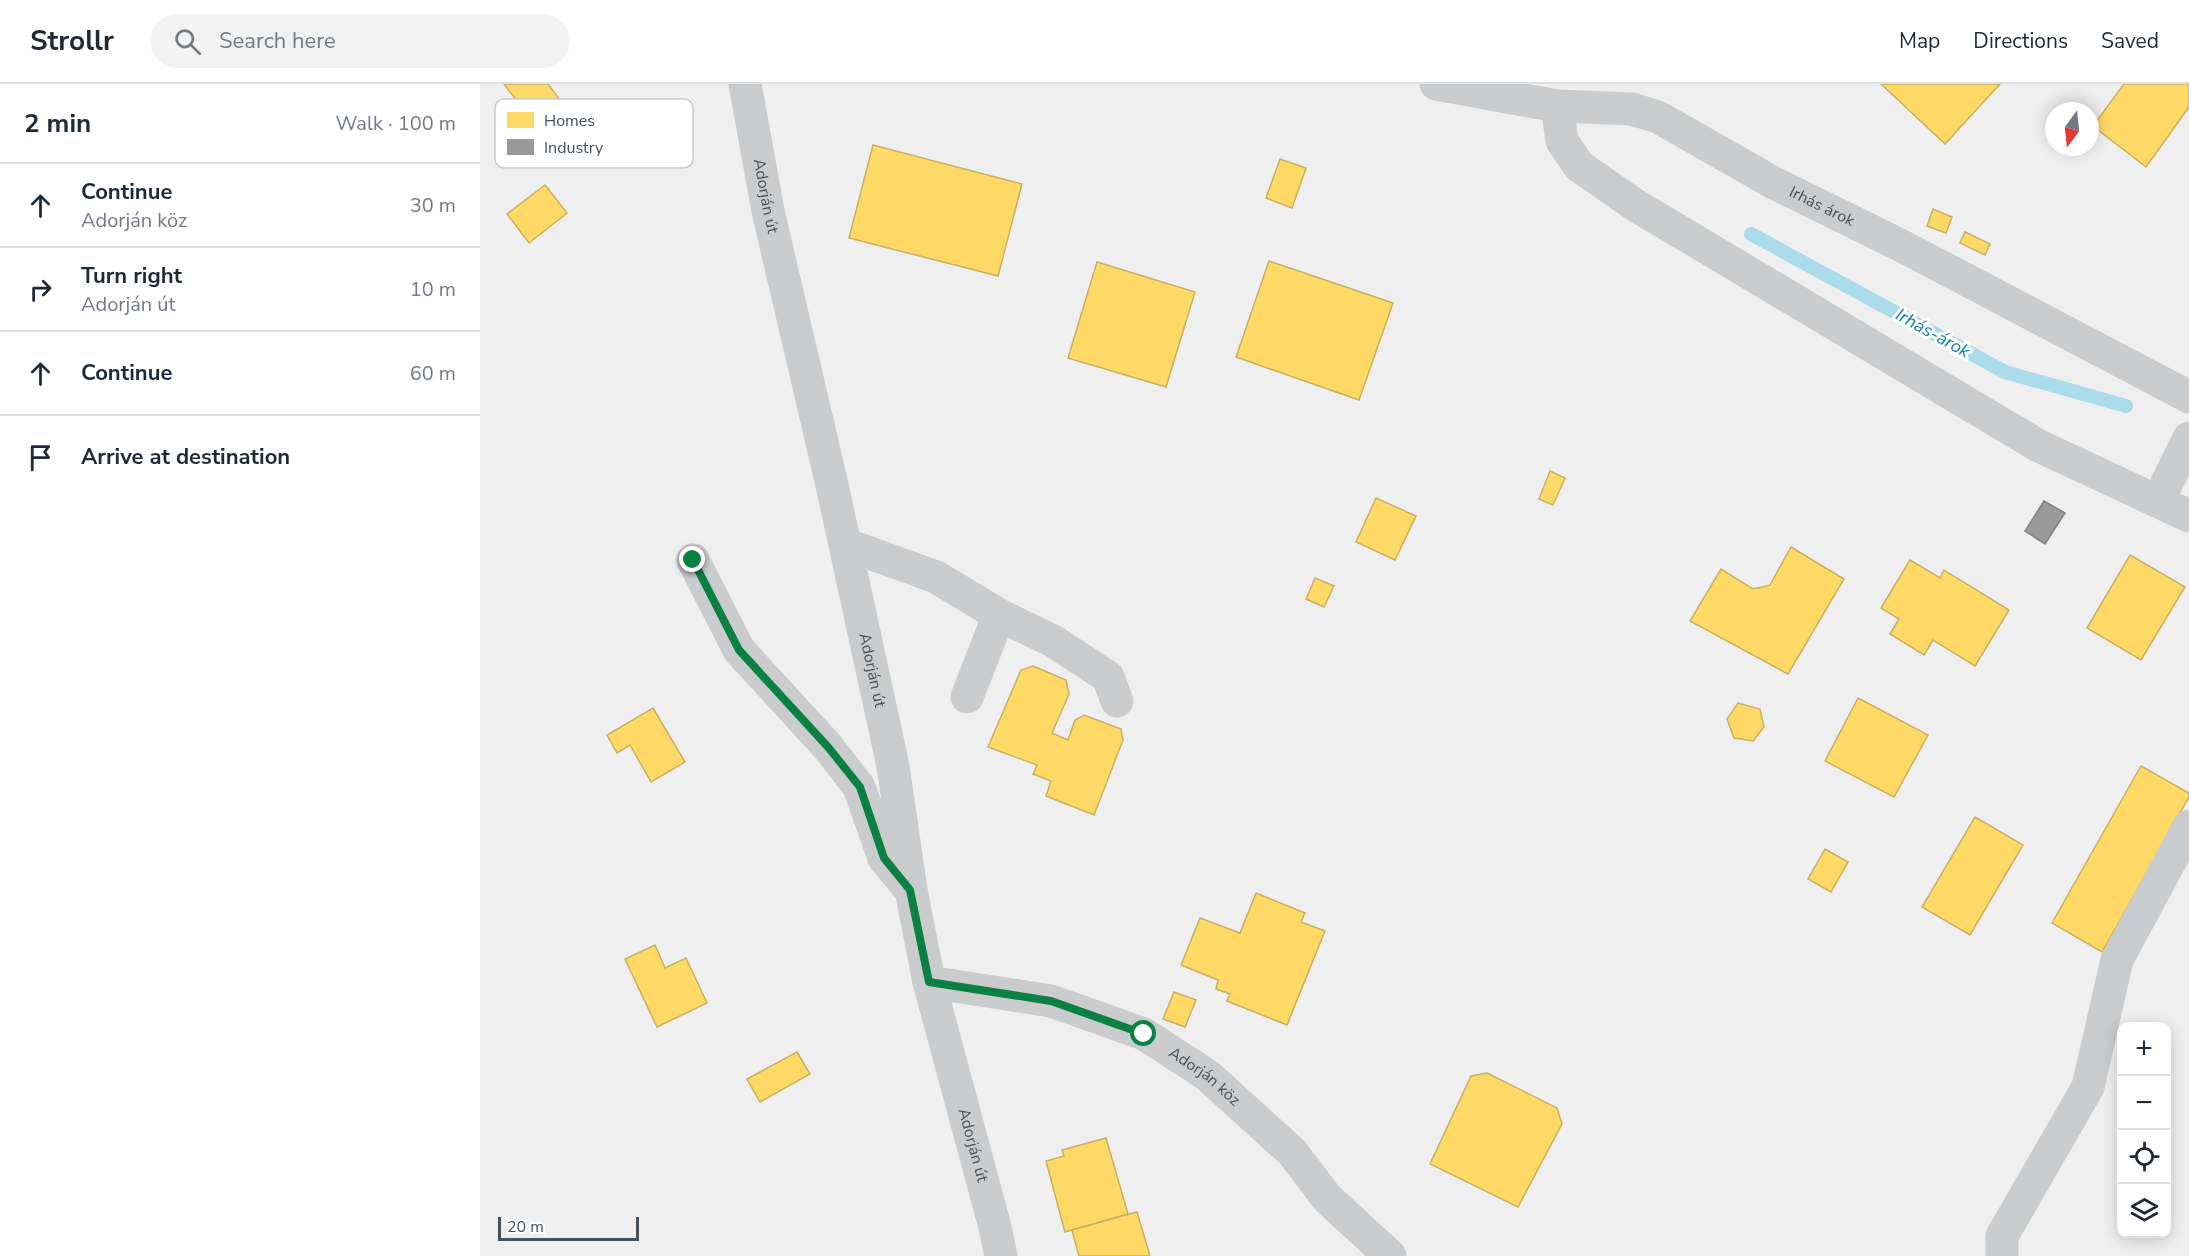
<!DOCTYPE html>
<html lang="en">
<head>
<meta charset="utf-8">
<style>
  body { margin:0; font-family:"Nunito Sans",sans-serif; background:#f2f2f3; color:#1f2937 }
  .controls { position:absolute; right:18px; bottom:18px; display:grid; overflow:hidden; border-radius:12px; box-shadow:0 3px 15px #0003 }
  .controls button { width:54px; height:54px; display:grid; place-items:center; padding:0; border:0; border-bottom:2px solid #e0e1e3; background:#fff; color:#1f2937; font:30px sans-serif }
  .compass { position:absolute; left:1565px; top:18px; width:54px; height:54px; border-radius:50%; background:#fff; box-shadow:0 3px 15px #0003; rotate:195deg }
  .scale { position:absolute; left:18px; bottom:15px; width:141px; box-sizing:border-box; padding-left:6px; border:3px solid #47515a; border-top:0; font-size:16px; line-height:21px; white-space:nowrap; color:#47515a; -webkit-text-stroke:4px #fff; paint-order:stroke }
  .stop { position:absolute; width:18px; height:18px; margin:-14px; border:4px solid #0b8043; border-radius:50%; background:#fff }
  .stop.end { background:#0b8043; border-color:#fff; box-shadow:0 2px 6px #0008 }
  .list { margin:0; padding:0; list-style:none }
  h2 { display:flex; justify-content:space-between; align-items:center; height:78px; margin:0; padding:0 24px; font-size:26px }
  h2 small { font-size:20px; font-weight:400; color:#747a83 }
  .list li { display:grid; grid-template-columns:39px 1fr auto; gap:18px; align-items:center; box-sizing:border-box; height:84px; padding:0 24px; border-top:2px solid #e0e1e3 }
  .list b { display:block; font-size:22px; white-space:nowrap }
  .list p { margin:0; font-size:20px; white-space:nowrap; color:#747a83 }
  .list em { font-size:20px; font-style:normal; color:#747a83 }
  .icon { flex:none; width:33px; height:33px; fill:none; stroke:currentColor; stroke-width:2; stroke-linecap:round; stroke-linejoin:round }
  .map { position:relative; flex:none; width:1709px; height:1172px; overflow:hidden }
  header { display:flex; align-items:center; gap:36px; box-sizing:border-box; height:84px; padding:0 30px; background:#fff; border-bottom:2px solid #e0e1e3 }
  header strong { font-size:28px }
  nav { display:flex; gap:33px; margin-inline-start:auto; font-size:21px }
  .search { width:420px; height:54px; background:#f2f2f3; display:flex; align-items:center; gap:15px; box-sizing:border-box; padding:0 21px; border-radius:33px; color:#747a83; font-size:22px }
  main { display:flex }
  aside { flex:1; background:#fff }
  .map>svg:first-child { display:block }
  .homes { fill:#ffd966; stroke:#c8b062; stroke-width:1.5 }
  .industry { fill:#999; stroke:#808386; stroke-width:1.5 }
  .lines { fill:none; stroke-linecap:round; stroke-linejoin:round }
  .stream { stroke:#aadbea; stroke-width:14 }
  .minor { stroke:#c9cbcd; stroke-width:33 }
  .route { stroke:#0b8043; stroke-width:8 }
  .labels { text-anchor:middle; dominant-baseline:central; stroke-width:6; stroke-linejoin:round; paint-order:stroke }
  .street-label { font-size:16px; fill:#47515a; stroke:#fff }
  .water-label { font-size:18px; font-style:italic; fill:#1280a2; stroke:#fff }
  .key { fill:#fff; stroke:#c8cbce; stroke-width:1.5 }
  .key-label { font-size:16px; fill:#47515a }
</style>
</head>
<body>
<header>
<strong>Strollr</strong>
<div class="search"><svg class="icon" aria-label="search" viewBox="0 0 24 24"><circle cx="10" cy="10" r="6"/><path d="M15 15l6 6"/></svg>Search here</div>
<nav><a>Map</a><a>Directions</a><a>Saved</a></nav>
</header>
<main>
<aside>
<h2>2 min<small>Walk · 100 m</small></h2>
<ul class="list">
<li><svg class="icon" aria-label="ahead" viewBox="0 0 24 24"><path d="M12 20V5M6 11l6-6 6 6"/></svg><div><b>Continue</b><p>Adorján köz</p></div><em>30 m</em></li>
<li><svg class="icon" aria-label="right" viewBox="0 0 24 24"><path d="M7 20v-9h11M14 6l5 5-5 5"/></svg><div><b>Turn right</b><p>Adorján út</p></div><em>10 m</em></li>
<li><svg class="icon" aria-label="ahead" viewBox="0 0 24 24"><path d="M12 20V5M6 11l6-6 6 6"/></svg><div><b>Continue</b></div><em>60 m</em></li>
<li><svg class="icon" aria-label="arrive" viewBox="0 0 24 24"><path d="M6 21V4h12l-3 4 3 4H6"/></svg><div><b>Arrive at destination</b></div></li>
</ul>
</aside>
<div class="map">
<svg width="1709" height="1172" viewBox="0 0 1709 1172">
  <rect width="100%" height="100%" fill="#efefef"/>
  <g class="homes">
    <polygon points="24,0 68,0 80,16 52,37"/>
    <polygon points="1401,0 1520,0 1465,60"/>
    <polygon points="1644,0 1709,0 1709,23 1666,83 1613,42"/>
    <polygon points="393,61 542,100 518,192 369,154"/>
    <polygon points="800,75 826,84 812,124 786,114"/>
    <polygon points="65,101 87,129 49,159 27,130"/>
    <polygon points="1453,125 1472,133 1466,149 1447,142"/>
    <polygon points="1485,148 1510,160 1505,171 1480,159"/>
    <polygon points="789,177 913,219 879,316 756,273"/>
    <polygon points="617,178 715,208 686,303 588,274"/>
    <polygon points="1070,387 1085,394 1073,421 1059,415"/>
    <polygon points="896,414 936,432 915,476 876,458"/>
    <polygon points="1311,463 1364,495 1308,590 1210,537 1241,485 1273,505 1290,501"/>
    <polygon points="1650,471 1705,503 1661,576 1607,544"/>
    <polygon points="1430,476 1460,494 1464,486 1529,526 1495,582 1453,556 1444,571 1410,550 1419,535 1401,524"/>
    <polygon points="835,494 854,502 844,523 826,515"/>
    <polygon points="553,582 586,596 589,610 572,649 588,656 595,636 604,631 641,645 643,656 614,731 566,712 571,697 553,690 557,681 508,663 541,586"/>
    <polygon points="1378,614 1448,651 1414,713 1345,677"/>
    <polygon points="1258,619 1280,625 1284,643 1273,657 1254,654 1247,635"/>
    <polygon points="173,624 205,678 171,698 150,661 137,669 127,651"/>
    <polygon points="1661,682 1709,709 1709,713 1622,868 1572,839"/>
    <polygon points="1495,733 1543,761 1490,851 1442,823"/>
    <polygon points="1345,765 1368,778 1351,808 1328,795"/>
    <polygon points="776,809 825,829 821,838 845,847 807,941 747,917 750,910 736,905 738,896 701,881 720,834 760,849"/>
    <polygon points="175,861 185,884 206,874 227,919 177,943 145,875"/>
    <polygon points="694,908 716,916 705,943 683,935"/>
    <polygon points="317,968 330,990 280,1018 267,995"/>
    <polygon points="1007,989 1077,1024 1082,1040 1038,1123 950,1080 991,992"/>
    <polygon points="626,1054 648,1130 585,1148 566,1077 584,1072 582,1066"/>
    <polygon points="657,1128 670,1172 599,1172 592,1146"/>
  </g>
  <polygon class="industry" points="1564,417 1585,429 1565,460 1545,447"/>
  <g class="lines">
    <polyline class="stream" points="1271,150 1525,288 1646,322"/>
    <g class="minor">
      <path id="s1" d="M265,0L288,127L352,401L413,682L431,806L449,898L515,1143L521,1172"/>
      <path id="s2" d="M956,0L1077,22L1152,25L1178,33L1292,98L1420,161L1709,313"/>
      <polyline points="1077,22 1082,57 1099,82 1155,121 1559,362 1709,432"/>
      <polyline points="1678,417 1709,354"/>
      <polyline points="365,460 456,493 519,531 573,557 628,593 637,617"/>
      <polyline points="213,476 259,566 348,663 379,703 404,774 427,802"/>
      <polyline points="487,613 519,531"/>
      <path id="s3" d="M449,898L571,917L664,950L727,991L812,1068L847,1114L910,1172"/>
      <polyline points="1522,1172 1522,1152 1608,1003 1637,876 1709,742"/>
    </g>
  </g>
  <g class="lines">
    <polyline class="route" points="213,476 259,566 348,663 380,703 404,774 430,806 449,898 571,917 664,950"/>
  </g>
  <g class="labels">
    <g class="street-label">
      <text stroke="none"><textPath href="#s1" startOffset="114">Adorján út</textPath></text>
      <text stroke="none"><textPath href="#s2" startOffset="412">Irhás árok</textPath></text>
      <text stroke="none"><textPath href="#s1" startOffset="600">Adorján út</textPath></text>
      <text stroke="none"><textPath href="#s3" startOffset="296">Adorján köz</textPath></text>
      <text stroke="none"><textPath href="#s1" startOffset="1086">Adorján út</textPath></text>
    </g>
    <g class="water-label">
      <text transform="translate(1453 249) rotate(29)">Irhás-árok</text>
    </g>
  </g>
  <rect x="15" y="15" width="198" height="69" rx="9" class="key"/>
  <rect x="27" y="28" width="27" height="16" fill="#ffd966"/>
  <rect x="27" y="55" width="27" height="16" fill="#999"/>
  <g class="key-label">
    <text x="64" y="42">Homes</text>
    <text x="64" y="69">Industry</text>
  </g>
</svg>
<div class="controls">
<button>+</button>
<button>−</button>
<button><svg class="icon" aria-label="locate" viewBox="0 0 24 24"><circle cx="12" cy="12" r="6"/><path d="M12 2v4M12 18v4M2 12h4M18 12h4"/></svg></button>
<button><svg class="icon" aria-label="layers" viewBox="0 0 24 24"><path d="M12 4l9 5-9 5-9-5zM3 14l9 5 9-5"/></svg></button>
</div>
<svg class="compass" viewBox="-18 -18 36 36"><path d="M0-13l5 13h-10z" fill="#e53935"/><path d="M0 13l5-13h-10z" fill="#747a83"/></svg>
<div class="scale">20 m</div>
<div class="stop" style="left:664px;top:950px"></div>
<div class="stop end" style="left:213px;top:476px"></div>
</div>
</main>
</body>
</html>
